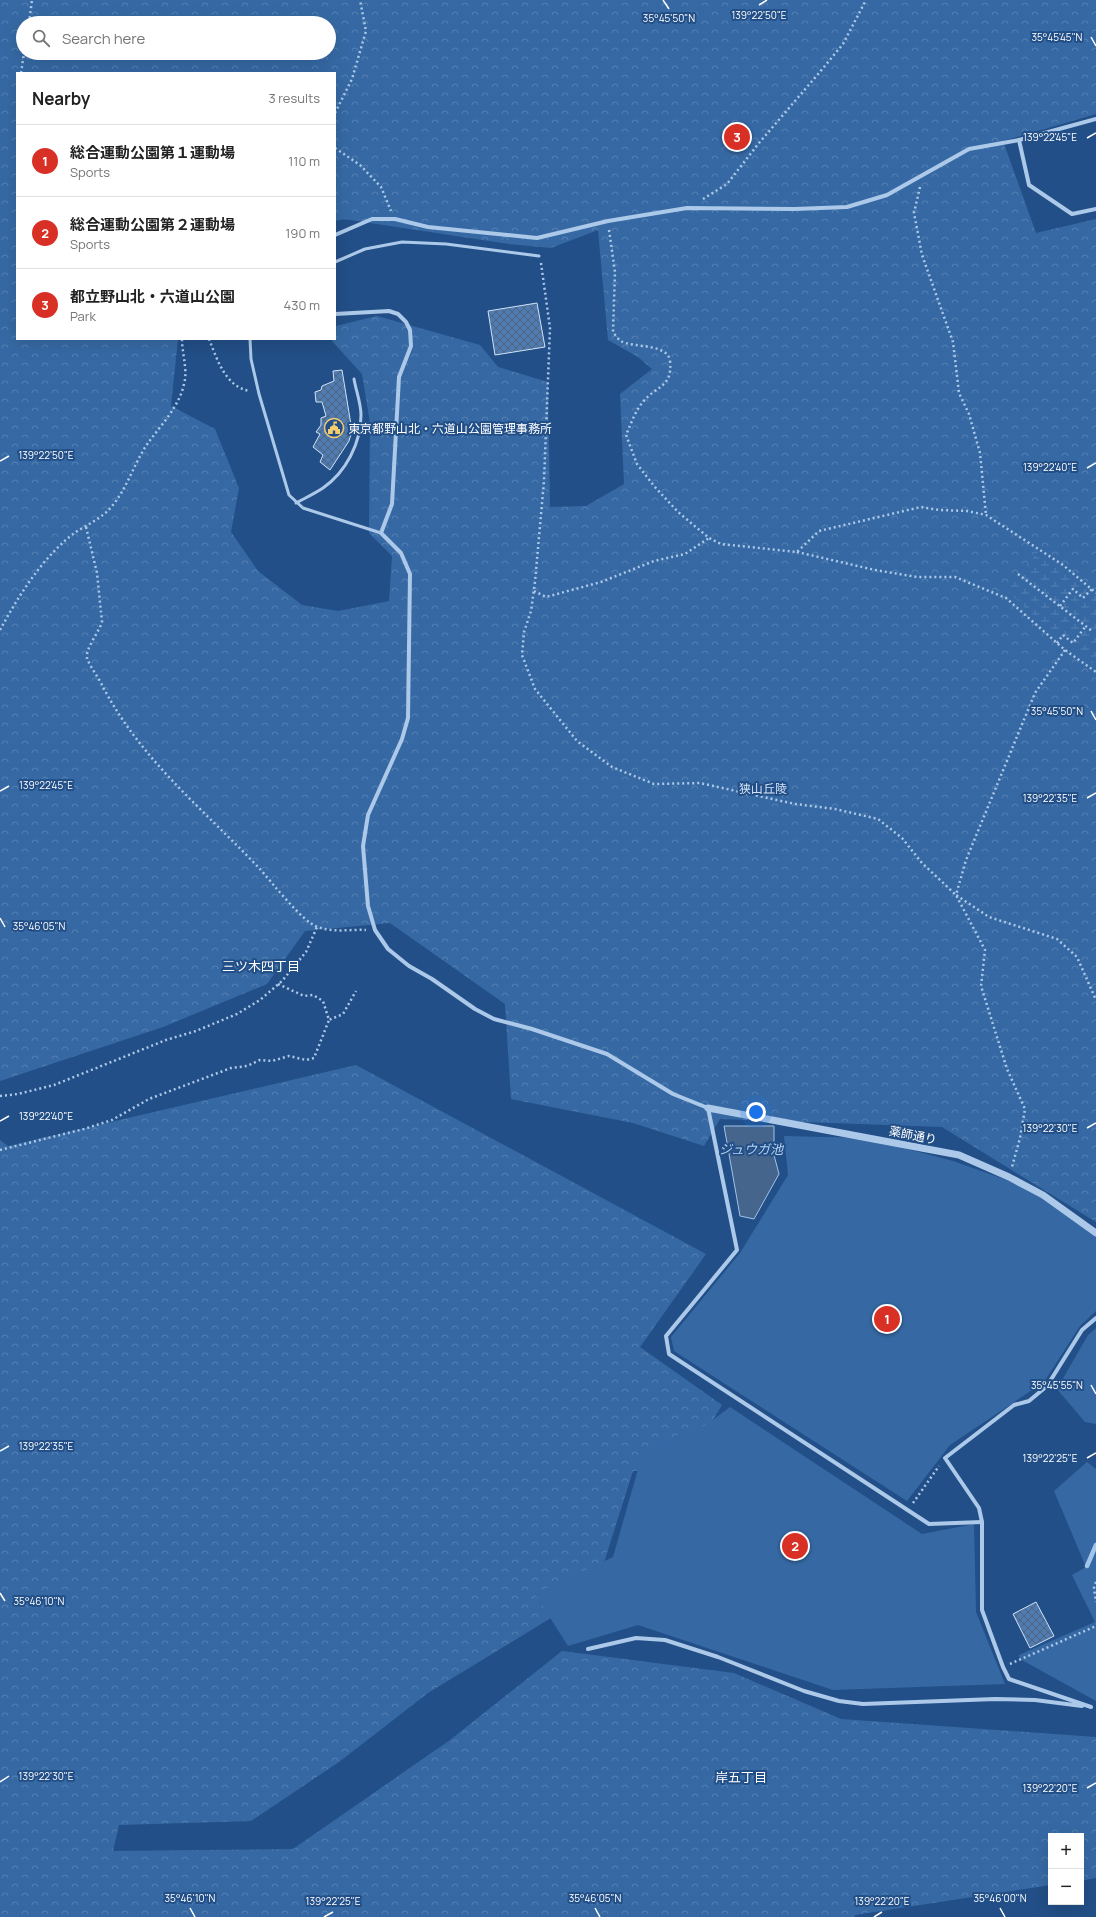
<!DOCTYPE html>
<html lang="en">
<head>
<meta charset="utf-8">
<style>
  body { margin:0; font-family:Manrope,"Noto Sans JP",sans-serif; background:#f2f2f2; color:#222 }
  .controls { position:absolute; right:12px; bottom:12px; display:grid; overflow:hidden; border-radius:0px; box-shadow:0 4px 16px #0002 }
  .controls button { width:36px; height:36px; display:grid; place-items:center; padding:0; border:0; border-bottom:1px solid #e0e0e0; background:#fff; color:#222; font:20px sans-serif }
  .you { position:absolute; left:756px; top:1112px; width:14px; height:14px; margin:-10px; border:3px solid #fff; border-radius:50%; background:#1a73e8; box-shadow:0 0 0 6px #1a73e833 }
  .badge { display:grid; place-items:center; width:26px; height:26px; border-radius:50%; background:#d93025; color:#fff; font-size:13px; font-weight:700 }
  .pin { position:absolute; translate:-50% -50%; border:2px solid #fff; box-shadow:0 1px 4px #0006 }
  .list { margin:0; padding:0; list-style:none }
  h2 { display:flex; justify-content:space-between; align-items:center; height:52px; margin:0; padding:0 16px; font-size:17px }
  h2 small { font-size:13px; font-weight:400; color:#767676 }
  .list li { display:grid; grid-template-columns:26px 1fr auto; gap:12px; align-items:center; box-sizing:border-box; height:72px; padding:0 16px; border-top:1px solid #e0e0e0 }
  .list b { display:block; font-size:15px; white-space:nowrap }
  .list p { margin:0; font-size:13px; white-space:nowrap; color:#767676 }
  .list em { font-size:13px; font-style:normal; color:#767676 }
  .icon { flex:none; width:22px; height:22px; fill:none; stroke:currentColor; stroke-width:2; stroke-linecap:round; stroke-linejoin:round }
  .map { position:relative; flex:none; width:1096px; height:1917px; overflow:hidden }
  .search { position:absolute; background:#fff; box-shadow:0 4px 16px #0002; left:16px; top:16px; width:320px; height:44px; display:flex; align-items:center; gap:10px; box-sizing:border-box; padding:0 14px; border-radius:22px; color:#767676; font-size:15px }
  .panel { position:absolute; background:#fff; box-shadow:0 4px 16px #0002; left:16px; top:72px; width:320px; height:268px; border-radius:0px }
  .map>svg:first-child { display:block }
  .forest { fill:url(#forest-crowns); fill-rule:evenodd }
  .wetland { fill:url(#wetland-marsh) }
  .park { fill:#3669a4 }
  .water { fill:#45658d; stroke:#a0c4ea }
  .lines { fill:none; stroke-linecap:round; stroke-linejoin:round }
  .stream { stroke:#a0c4ea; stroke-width:4.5 }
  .building { fill:url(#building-cross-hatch); stroke:#d1e3f7 }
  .path { stroke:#acc9e9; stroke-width:2.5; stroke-dasharray:2 3; stroke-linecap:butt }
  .service { stroke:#acc9e9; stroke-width:3 }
  .minor { stroke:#acc9e9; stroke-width:4 }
  .tertiary { stroke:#acc9e9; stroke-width:7 }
  .ticks { fill:none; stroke:#fff; stroke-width:1.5 }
  .labels { text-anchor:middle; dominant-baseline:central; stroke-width:4; stroke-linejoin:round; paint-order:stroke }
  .poi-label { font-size:12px; fill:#fff; stroke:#224f87; text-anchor:start }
  .park-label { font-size:12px; fill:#d1e3f7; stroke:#224f87 }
  .street-label { font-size:12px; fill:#fff; stroke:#224f87 }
  .neighbourhood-label { font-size:13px; fill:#fff; stroke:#224f87 }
  .water-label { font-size:13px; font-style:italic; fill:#b8d3f1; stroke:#224f87 }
  .ticks-label { font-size:10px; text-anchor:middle; fill:#fff; stroke:#224f87; stroke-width:4; stroke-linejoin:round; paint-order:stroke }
</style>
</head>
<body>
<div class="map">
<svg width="1096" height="1917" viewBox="0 0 1096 1917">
  <defs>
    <pattern id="forest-crowns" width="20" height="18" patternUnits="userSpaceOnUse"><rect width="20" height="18" fill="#3669a4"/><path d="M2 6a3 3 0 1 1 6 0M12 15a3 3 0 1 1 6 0" fill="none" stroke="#5480b2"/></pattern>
    <pattern id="wetland-marsh" width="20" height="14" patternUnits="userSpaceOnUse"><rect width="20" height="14" fill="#3669a4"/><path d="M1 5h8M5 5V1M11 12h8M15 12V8" fill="none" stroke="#5480b2"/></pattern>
    <pattern id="building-cross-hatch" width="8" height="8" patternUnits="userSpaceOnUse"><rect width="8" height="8" fill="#4f7bb1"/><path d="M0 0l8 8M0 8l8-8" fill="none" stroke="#4e647e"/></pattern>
  </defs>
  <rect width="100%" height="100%" fill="#224f87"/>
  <g class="forest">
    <path d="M0,0H1096V114L1003,141L1036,233L1096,219V1222L942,1127L720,1119L704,1146L633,1123L511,1099L505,1004L390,923L305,931L267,984L163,1027L0,1081ZM23,23H329V53H23ZM17,73H335V221L344,219L509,244L551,248L598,230L608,340L638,357L652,369L620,394L624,484L586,506L550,507L548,382L498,367L480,345L377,316L336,326L335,339H333L332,341L362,374L370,423L369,533L392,556L389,601L338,611L302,605L258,571L231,532L239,488L215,429L171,406L178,339H17Z"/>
    <polygon points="356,1065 706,1254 640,1347 722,1405 684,1468 633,1471 595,1591 428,1693 339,1762 251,1821 119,1825 113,1851 293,1849 450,1740 562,1651 734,1673 841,1719 1096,1737 1096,1878 1081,1881 1081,1836 1051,1836 1051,1885 855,1915 855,1917 0,1917 0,1140 8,1146"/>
  </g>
  <polygon class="wetland" points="1038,552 1096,593 1096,664 1055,635 1006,590"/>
  <g class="park">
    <polygon points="784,1136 866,1138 953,1161 1035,1190 1096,1229 1096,1311 1080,1326 1044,1382 950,1445 907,1501 674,1351 671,1337 740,1253 788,1175"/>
    <polygon points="1096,1328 1096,1424 1085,1422 1057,1389 1088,1335"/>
    <polygon points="730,1407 922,1534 974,1524 976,1612 1005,1684 833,1690 638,1625 568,1646 535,1594 613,1557 644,1448 706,1425"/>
    <polygon points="1087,1462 1096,1469 1096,1701 1020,1659 1019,1655 1095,1622 1072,1575 1086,1567 1054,1491"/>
  </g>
  <polygon class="water" points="724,1126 774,1126 774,1155 779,1174 754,1219 740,1216"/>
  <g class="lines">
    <polyline class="stream" points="1087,1566 1096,1545"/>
  </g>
  <g class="building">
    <polygon points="537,303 545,347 495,355 488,311"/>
    <polygon points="342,370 352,431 349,441 330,470 320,462 323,455 313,447 320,434 316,432 321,425 321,418 326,416 322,402 316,402 315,392 321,390 322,386 334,381 333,371"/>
    <polygon points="1036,1602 1054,1636 1030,1648 1013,1614"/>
  </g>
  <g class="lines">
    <g class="path">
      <polyline points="29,23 32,0"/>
      <polyline points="21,73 24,53"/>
      <polyline points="335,113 352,79 366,31 360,0"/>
      <polyline points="335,148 360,165 381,187 391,211"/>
      <polyline points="920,187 914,213 922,255 953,342 959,393 969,414 980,453 986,515"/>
      <polyline points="703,199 727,184 759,143 819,73 843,44 866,0"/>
      <path d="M609,230L615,272L613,332C615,335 618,339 621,341C632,348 668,343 670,361C673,388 655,386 643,402C635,411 631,424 626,435L637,464L654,486L678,512L709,538L721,544L797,552L819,531L921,507L939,510L967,511L986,515L1063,565L1096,593"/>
      <polyline points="541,263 550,328 544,481 535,582 531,611 524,632 522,655 535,689 577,741 612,767 654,784 700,783 795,804 835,809 878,819 902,838 922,863 956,895 985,950 981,986 1007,1069 1025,1109 1020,1138 1012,1167"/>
      <path d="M209,339C217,359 225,386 249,391"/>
      <path d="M86,527L97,573L102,622C99,632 85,649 87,658C90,667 99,678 103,687C142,761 203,809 259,868C271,881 303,923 318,927C333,933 351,929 366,930"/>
      <polyline points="797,552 875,570 917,577 955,577 1006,598 1065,650 1096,672"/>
      <polyline points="1018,574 1092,631"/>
      <polyline points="534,591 546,597 601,582 654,561 685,554 709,538"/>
      <polyline points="1060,606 1073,589 1083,598 1092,589"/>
      <path d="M0,630C18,597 39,563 68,538C82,526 100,521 112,506C128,487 134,463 148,443C161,425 179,407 184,384C188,370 182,354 182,339"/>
      <polyline points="1057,643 1063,635 1073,643 1085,627"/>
      <polyline points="1065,650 1035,693 966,860 956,895 989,917 1057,939 1077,957 1096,1000"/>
      <polyline points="278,984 304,996 313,995 323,1001 329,1020 343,1014 356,991"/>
      <polyline points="0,1096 18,1094 54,1085 166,1040 196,1031 237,1014 260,1000 282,981 306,952 317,927"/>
      <polyline points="0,1150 84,1129 112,1120 149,1099 231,1068 247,1066 260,1060 272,1061 289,1056 306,1060 314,1058 329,1020"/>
      <polyline points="913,1503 939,1466"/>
      <polyline points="1096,1582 1094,1588 1096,1602"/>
      <polyline points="1010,1664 1096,1626"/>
    </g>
    <g class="service">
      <polyline points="335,262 365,249 402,242 446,244 539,256"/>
      <polyline points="250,339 251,359 259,394 289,495 303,508 381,533"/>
      <path d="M296,503C305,498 314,494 323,488C346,472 361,443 361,415C361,403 356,391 354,379"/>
    </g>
    <g class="minor">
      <polyline points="1019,140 1029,185 1072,214 1096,209"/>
      <polyline points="335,235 372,219 395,219 428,227 537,238 608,221 687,208 795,209 847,207 887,195 969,149 1019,140 1096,119"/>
      <polyline points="335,314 389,311 398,314 406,322 410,330 411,346 399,377 392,504 381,533 401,553 410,574 408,718 402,739 368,815 363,846 368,906 375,930 388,949 409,966 432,979 475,1009 494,1019 532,1029 607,1054 673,1094 708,1108 737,1250 666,1336 669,1354 929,1524 982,1522"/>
      <polyline points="588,1649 636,1638 665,1640 718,1657 804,1691 839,1701 863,1704 995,1699 1035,1700 1082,1706"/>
      <polyline points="1091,1707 1009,1679 1003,1667 982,1610 982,1522 979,1508 945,1458 1014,1405 1029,1401 1047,1386 1082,1330 1096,1318"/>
    </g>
    <polyline class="tertiary" points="708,1108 959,1155 1009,1177 1043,1195 1096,1233"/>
  </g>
  <path class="ticks" d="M663,0L669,9M759,5L767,0M1091,37L1096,46M1087,138L1096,133M0,461L9,456M1087,468L1096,463M1091,711L1096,720M0,791L9,786M1087,798L1096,793M0,918L5,927M0,1121L9,1116M1087,1128L1096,1123M1091,1385L1096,1394M0,1451L9,1446M1087,1458L1096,1453M0,1593L5,1601M0,1782L9,1776M1087,1788L1096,1783M190,1908L195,1917M595,1908L600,1917M1000,1908L1005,1917M324,1917L333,1912M874,1917L882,1912"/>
  <defs>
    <g id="civic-ring" transform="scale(1)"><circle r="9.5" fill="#224f87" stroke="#f5cd6f" stroke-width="1.5"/><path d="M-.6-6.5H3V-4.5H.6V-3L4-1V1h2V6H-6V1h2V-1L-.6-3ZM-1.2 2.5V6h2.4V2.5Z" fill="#f5cd6f"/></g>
  </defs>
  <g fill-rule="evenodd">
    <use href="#civic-ring" x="334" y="428"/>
  </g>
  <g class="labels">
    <g class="poi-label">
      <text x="348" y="428">東京都野山北・六道山公園管理事務所</text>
    </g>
    <g class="park-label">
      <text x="763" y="788">狭山丘陵</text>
    </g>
    <g class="street-label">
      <text transform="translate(913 1135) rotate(11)">薬師通り</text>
    </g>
    <g class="neighbourhood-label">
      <text x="261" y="966">三ツ木四丁目</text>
      <text x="741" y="1777">岸五丁目</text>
    </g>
    <g class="water-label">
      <text x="751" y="1149">ジュウガ池</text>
    </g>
  </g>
  <g class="ticks-label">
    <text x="759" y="19">139°22'50"E</text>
    <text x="669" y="22">35°45'50"N</text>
    <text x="1057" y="41">35°45'45"N</text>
    <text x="1050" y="141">139°22'45"E</text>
    <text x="46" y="459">139°22'50"E</text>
    <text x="1050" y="471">139°22'40"E</text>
    <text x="1057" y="715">35°45'50"N</text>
    <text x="46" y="789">139°22'45"E</text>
    <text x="1050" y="802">139°22'35"E</text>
    <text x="39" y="930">35°46'05"N</text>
    <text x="46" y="1120">139°22'40"E</text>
    <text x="1050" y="1132">139°22'30"E</text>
    <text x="1057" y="1389">35°45'55"N</text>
    <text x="46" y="1450">139°22'35"E</text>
    <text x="1050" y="1462">139°22'25"E</text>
    <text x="39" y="1605">35°46'10"N</text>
    <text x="46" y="1780">139°22'30"E</text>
    <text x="1050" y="1792">139°22'20"E</text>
    <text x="190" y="1902">35°46'10"N</text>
    <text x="595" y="1902">35°46'05"N</text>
    <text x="1000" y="1902">35°46'00"N</text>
    <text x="333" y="1905">139°22'25"E</text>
    <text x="882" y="1905">139°22'20"E</text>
  </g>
</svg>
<div class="controls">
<button>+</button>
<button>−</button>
</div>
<div class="you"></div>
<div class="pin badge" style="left:887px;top:1319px">1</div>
<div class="pin badge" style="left:795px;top:1546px">2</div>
<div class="pin badge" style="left:737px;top:137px">3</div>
<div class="search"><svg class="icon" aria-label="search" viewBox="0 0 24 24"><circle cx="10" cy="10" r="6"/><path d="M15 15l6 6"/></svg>Search here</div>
<section class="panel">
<h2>Nearby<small>3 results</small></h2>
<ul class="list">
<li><span class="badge">1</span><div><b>総合運動公園第１運動場</b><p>Sports</p></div><em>110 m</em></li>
<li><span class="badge">2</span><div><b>総合運動公園第２運動場</b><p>Sports</p></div><em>190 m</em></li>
<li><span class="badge">3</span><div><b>都立野山北・六道山公園</b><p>Park</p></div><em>430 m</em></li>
</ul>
</section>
</div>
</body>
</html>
